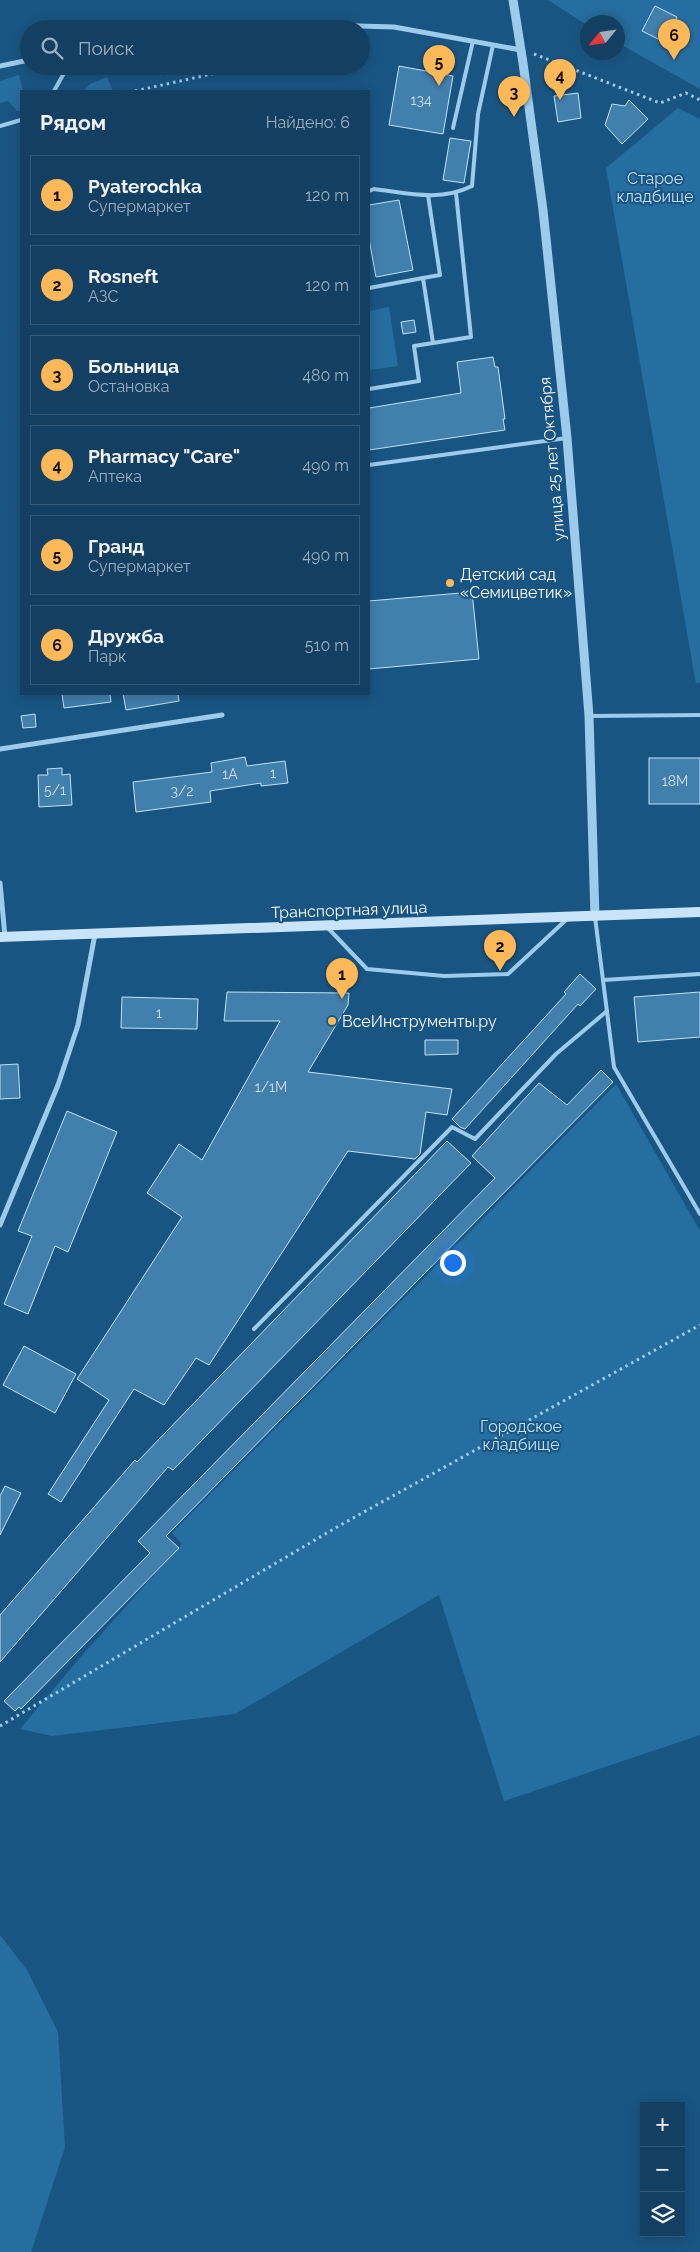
<!DOCTYPE html>
<html lang="ru">
<head>
<meta charset="utf-8">
<style>
  body { margin:0; font-family:Raleway,sans-serif; background:#1c4768; color:#f1f3f6 }
  .controls { position:absolute; right:15px; bottom:15px; display:grid; overflow:hidden; border-radius:0px; box-shadow:0 2px 12px #0003 }
  .controls button { width:45px; height:45px; display:grid; place-items:center; padding:0; border:0; border-bottom:1px solid #325977; background:#134062; color:#f1f3f6; font:25px sans-serif }
  .compass { position:absolute; left:580px; top:15px; width:45px; height:45px; border-radius:50%; background:#134062; box-shadow:0 2px 12px #0003; rotate:241deg }
  .you { position:absolute; left:452px; top:1262px; width:18px; height:18px; margin:-12px; border:4px solid #fff; border-radius:50%; background:#1a73e8; box-shadow:0 0 0 8px #1a73e833 }
  .badge { display:grid; place-items:center; width:32px; height:32px; border-radius:50%; background:#ffb857; color:#111; font-size:16px; font-weight:700 }
  .pin { position:absolute; translate:-50% -41px; filter:drop-shadow(0 1px 2px #0008) }
  .pin::after { content:''; position:absolute; top:26px; width:18px; height:15px; background:inherit; clip-path:polygon(0 0,100% 0,50% 100%) }
  .list { margin:0; padding:0; list-style:none }
  h2 { display:flex; justify-content:space-between; align-items:center; height:65px; margin:0; padding:0 20px; font-size:21px }
  h2 small { font-size:16px; font-weight:400; color:#9dafbe }
  .list li { display:grid; grid-template-columns:32px 1fr auto; gap:15px; align-items:center; box-sizing:border-box; height:80px; margin:0 10px 10px; padding:0 10px; border:1px solid #325977; border-radius:0px }
  .list b { display:block; font-size:19px; white-space:nowrap }
  .list p { margin:0; font-size:16px; white-space:nowrap; color:#9dafbe }
  .list em { font-size:16px; font-style:normal; color:#9dafbe }
  .icon { flex:none; width:28px; height:28px; fill:none; stroke:currentColor; stroke-width:2; stroke-linecap:round; stroke-linejoin:round }
  .map { position:relative; flex:none; width:700px; height:2252px; overflow:hidden }
  .search { position:absolute; background:#134062; box-shadow:0 2px 12px #0003; left:20px; top:20px; width:350px; height:55px; display:flex; align-items:center; gap:12px; box-sizing:border-box; padding:0 18px; border-radius:28px; color:#9dafbe; font-size:19px }
  .panel { position:absolute; background:#134062; box-shadow:0 2px 12px #0003; left:20px; top:90px; width:350px; height:605px; border-radius:0px }
  .map>svg:first-child { display:block }
  .green { fill:#276ea0 }
  .building { fill:#417fac; stroke:#c2e2f9 }
  .lines { fill:none; stroke-linecap:round; stroke-linejoin:round }
  .path { stroke:#9dcbec; stroke-width:3; stroke-dasharray:2.5 4; stroke-linecap:butt }
  .service { stroke:#9dcbec; stroke-width:4 }
  .minor { stroke:#9dcbec; stroke-width:5 }
  .tertiary { stroke:#9dcbec; stroke-width:9 }
  .secondary { stroke:#c9e4f8; stroke-width:10 }
  .poi-dot { fill:#ffb857; stroke:#195583; stroke-width:2 }
  .labels { text-anchor:middle; dominant-baseline:central; stroke-width:4; stroke-linejoin:round; paint-order:stroke }
  .number-label { font-size:14px; fill:#d0dfea }
  .park-label { font-size:16px; fill:#c2e2f9; stroke:#195583 }
  .street-label { font-size:16px; fill:#fff; stroke:#195583 }
  .poi-label { font-size:16px; fill:#fff; stroke:#195583; text-anchor:start }
</style>
</head>
<body>
<div class="map">
<svg width="700" height="2252" viewBox="0 0 700 2252">
  <rect width="100%" height="100%" fill="#195583"/>
  <g class="green">
    <polygon points="548,0 700,0 700,89 618,43 618,22 588,22 587,25"/>
    <polygon points="162,66 195,66 167,76"/>
    <polygon points="19,75 23,91 21,91 21,111 17,111 8,101 0,103 0,81"/>
    <polygon points="107,77 113,91 83,91 90,84"/>
    <polygon points="678,108 700,119 700,682 696,684 606,168"/>
    <polygon points="389,307 398,366 369,370 369,311"/>
    <polygon points="616,1084 700,1231 700,1735 504,1801 439,1595 235,1714 52,1736 20,1729 78,1660 182,1544 172,1533"/>
    <polygon points="0,1935 27,1970 58,2032 65,2147 31,2252 0,2252"/>
  </g>
  <g class="building">
    <polygon points="655,6 677,17 664,42 642,31"/>
    <polygon points="399,66 453,76 443,134 389,125"/>
    <polygon points="578,93 581,118 558,122 554,96"/>
    <polygon points="629,100 648,119 622,144 605,125 612,104 625,106"/>
    <polygon points="450,138 471,141 464,183 443,180"/>
    <polygon points="399,200 413,270 376,277 369,239 369,205"/>
    <polygon points="414,320 416,332 403,334 401,322"/>
    <polygon points="493,357 495,367 498,367 505,419 503,419 505,430 369,450 369,408 461,393 457,362"/>
    <polygon points="472,592 479,659 369,669 369,601"/>
    <polygon points="62,694 110,694 111,702 64,708"/>
    <polygon points="123,694 178,694 179,701 126,710"/>
    <polygon points="35,714 36,727 23,728 21,716"/>
    <polygon points="245,757 247,766 285,761 288,783 261,786 261,783 210,791 211,802 136,812 133,782 212,772 211,763"/>
    <rect x="649" y="758" width="51" height="46"/>
    <polygon points="62,768 62,775 70,774 72,805 39,807 38,775 48,775 47,769"/>
    <polygon points="580,974 596,989 580,1006 578,1004 465,1129 460,1127 452,1119 566,994 564,992"/>
    <polygon points="227,992 349,993 348,1005 308,1072 452,1089 447,1115 426,1112 420,1154 415,1159 348,1151 209,1365 196,1358 164,1405 134,1389 61,1502 48,1494 109,1400 77,1379 182,1217 147,1193 179,1144 202,1160 280,1021 224,1021"/>
    <polygon points="700,992 700,1037 638,1042 634,997"/>
    <polygon points="122,997 198,999 197,1029 121,1028"/>
    <polygon points="425,1040 458,1040 458,1054 425,1055"/>
    <polygon points="18,1064 20,1098 0,1099 0,1065"/>
    <polygon points="601,1070 613,1082 166,1536 179,1548 21,1709 19,1707 15,1711 4,1701 150,1553 138,1541 495,1178 472,1156 539,1083 567,1105"/>
    <polygon points="67,1111 117,1132 68,1252 55,1246 28,1314 4,1304 32,1236 18,1231"/>
    <polygon points="447,1141 471,1163 173,1470 168,1467 0,1662 0,1615 135,1460 137,1462"/>
    <polygon points="24,1346 76,1374 55,1413 3,1385"/>
    <polygon points="5,1486 21,1493 0,1535 0,1496"/>
  </g>
  <g class="lines">
    <g class="path">
      <polyline points="534,54 660,103 686,93 700,100"/>
      <polyline points="135,91 248,66"/>
      <polyline points="0,1726 337,1527 700,1325"/>
    </g>
    <g class="service">
      <polyline points="54,91 68,66"/>
      <polyline points="0,126 21,120"/>
      <polyline points="453,128 473,41"/>
      <path d="M369,191L374,189C407,193 440,202 472,186L478,114L493,45"/>
      <polyline points="369,288 423,278"/>
      <polyline points="433,343 471,337 456,193"/>
      <polyline points="369,389 419,381 414,346 433,343 423,278 440,275 428,195"/>
      <polyline points="369,465 567,438"/>
      <polyline points="590,716 700,715"/>
      <polyline points="595,917 614,1067 700,1214"/>
      <polyline points="327,927 367,969 444,976 508,974 567,919"/>
      <polyline points="603,980 700,974"/>
      <polyline points="254,1329 452,1127 475,1139 556,1054 607,1011"/>
    </g>
    <g class="minor">
      <polyline points="215,29 254,23 394,27 521,50"/>
      <polyline points="0,66 29,60"/>
      <polyline points="0,749 222,715"/>
      <polyline points="0,883 5,937"/>
      <polyline points="0,1225 58,1085 78,1025 95,934"/>
    </g>
    <polyline class="tertiary" points="513,0 523,63 543,210 567,438 589,716 595,917"/>
    <polyline class="secondary" points="0,937 700,912"/>
  </g>
  <g class="poi-dot">
    <circle cx="450" cy="583" r="5"/>
    <circle cx="332" cy="1021" r="5"/>
  </g>
  <g class="labels">
    <g class="number-label">
      <text x="421" y="100">134</text>
      <text x="273" y="773">1</text>
      <text x="230" y="774">1А</text>
      <text x="675" y="781">18М</text>
      <text x="55" y="790">5/1</text>
      <text x="182" y="791">3/2</text>
      <text x="159" y="1013">1</text>
      <text x="271" y="1087">1/1М</text>
    </g>
    <g class="park-label">
      <text x="655" y="178">Старое<tspan x="655" dy="18">кладбище</tspan></text>
      <text x="521" y="1426">Городское<tspan x="521" dy="18">кладбище</tspan></text>
    </g>
    <g class="street-label">
      <text transform="translate(552 459) rotate(-95)">улица 25 лет Октября</text>
      <text transform="translate(349 910) rotate(-2)">Транспортная улица</text>
    </g>
    <g class="poi-label">
      <text x="460" y="574">Детский сад<tspan x="460" dy="18">«Семицветик»</tspan></text>
      <text x="342" y="1021">ВсеИнструменты.ру</text>
    </g>
  </g>
</svg>
<div class="controls">
<button>+</button>
<button>−</button>
<button><svg class="icon" aria-label="layers" viewBox="0 0 24 24"><path d="M12 4l9 5-9 5-9-5zM3 14l9 5 9-5"/></svg></button>
</div>
<svg class="compass" viewBox="-18 -18 36 36"><path d="M0-13l5 13h-10z" fill="#e53935"/><path d="M0 13l5-13h-10z" fill="#9dafbe"/></svg>
<div class="you"></div>
<div class="pin badge" style="left:342px;top:999px">1</div>
<div class="pin badge" style="left:500px;top:971px">2</div>
<div class="pin badge" style="left:514px;top:117px">3</div>
<div class="pin badge" style="left:560px;top:100px">4</div>
<div class="pin badge" style="left:439px;top:86px">5</div>
<div class="pin badge" style="left:674px;top:60px">6</div>
<div class="search"><svg class="icon" aria-label="search" viewBox="0 0 24 24"><circle cx="10" cy="10" r="6"/><path d="M15 15l6 6"/></svg>Поиск</div>
<section class="panel">
<h2>Рядом<small>Найдено: 6</small></h2>
<ul class="list">
<li><span class="badge">1</span><div><b>Pyaterochka</b><p>Супермаркет</p></div><em>120 m</em></li>
<li><span class="badge">2</span><div><b>Rosneft</b><p>АЗС</p></div><em>120 m</em></li>
<li><span class="badge">3</span><div><b>Больница</b><p>Остановка</p></div><em>480 m</em></li>
<li><span class="badge">4</span><div><b>Pharmacy &quot;Care&quot;</b><p>Аптека</p></div><em>490 m</em></li>
<li><span class="badge">5</span><div><b>Гранд</b><p>Супермаркет</p></div><em>490 m</em></li>
<li><span class="badge">6</span><div><b>Дружба</b><p>Парк</p></div><em>510 m</em></li>
</ul>
</section>
</div>
</body>
</html>
